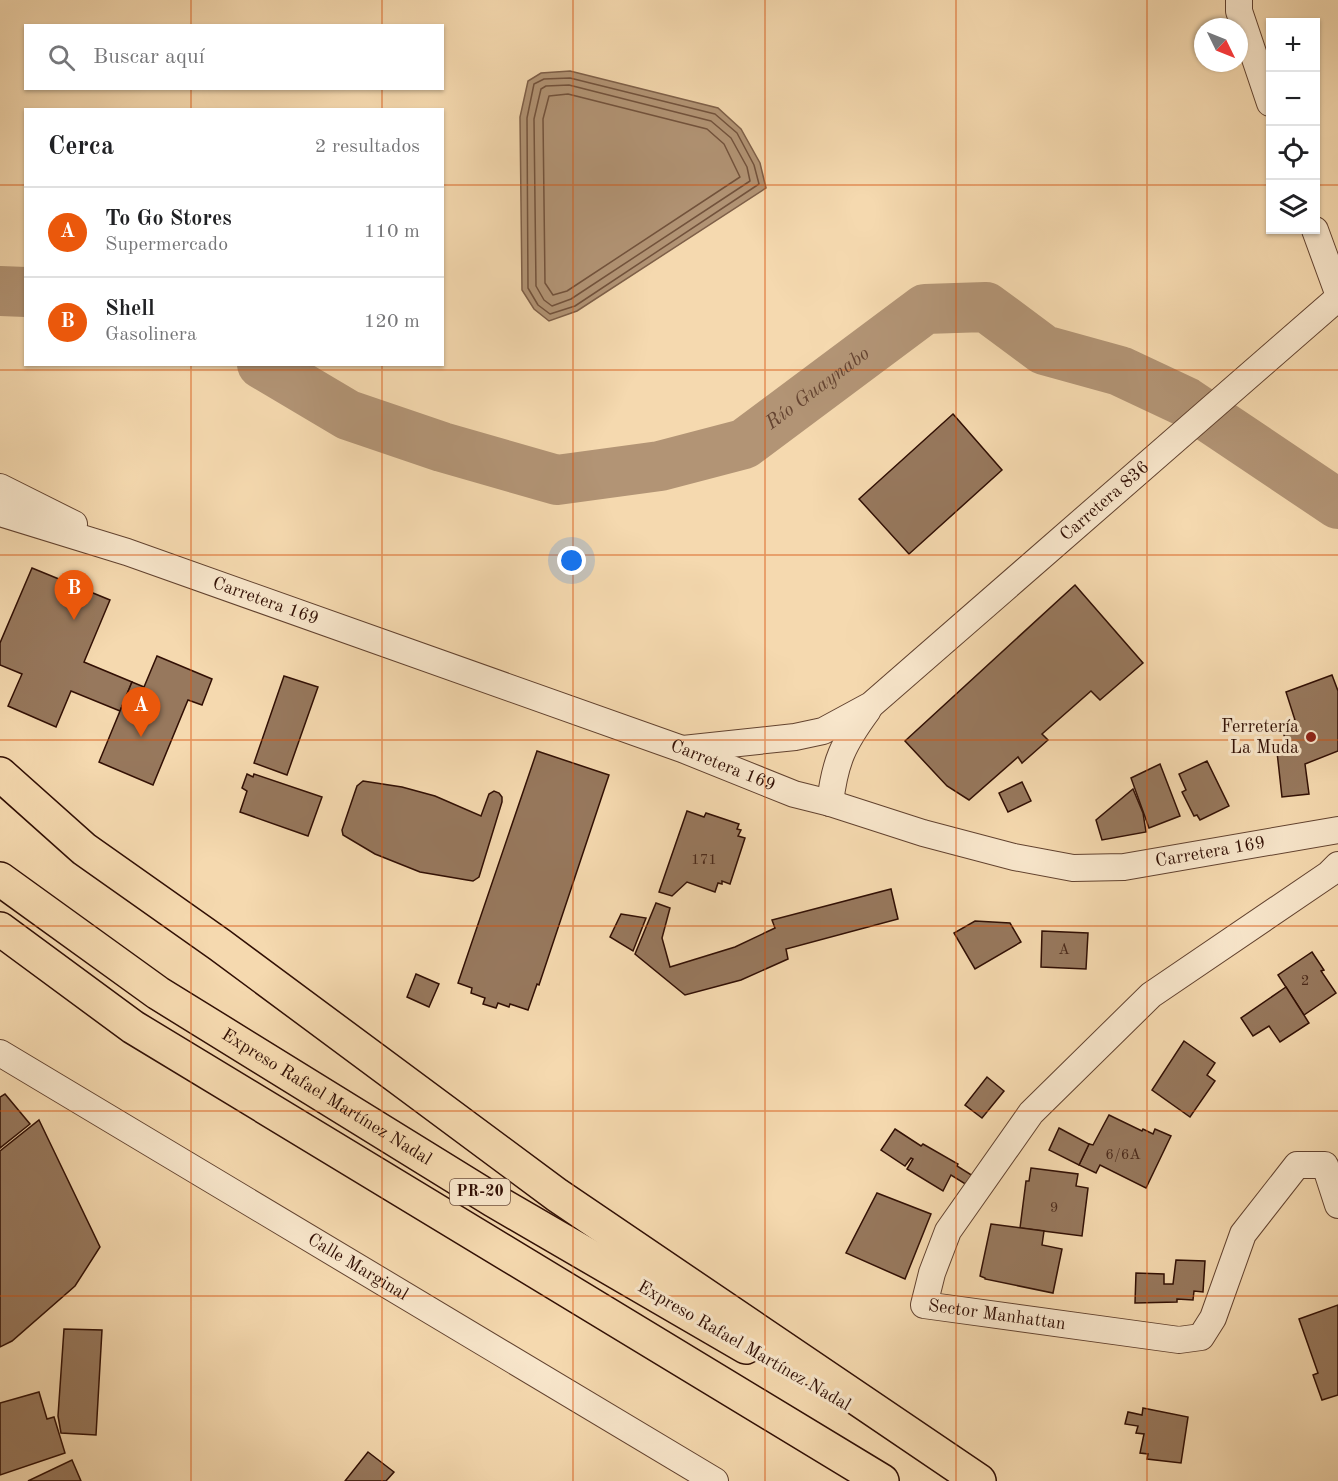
<!DOCTYPE html>
<html lang="es">
<head>
<meta charset="utf-8">
<style>
  body { margin:0; font-family:"Old Standard TT",serif; background:#f6f6f6; color:#202124 }
  .controls { position:absolute; right:18px; top:18px; display:grid; overflow:hidden; border-radius:0px; box-shadow:0 2px 4px #0004 }
  .controls button { width:54px; height:54px; display:grid; place-items:center; padding:0; border:0; border-bottom:2px solid #e0e0e0; background:#fff; color:#202124; font:30px sans-serif }
  .compass { position:absolute; left:1194px; top:18px; width:54px; height:54px; border-radius:50%; background:#fff; box-shadow:0 2px 4px #0004; rotate:133deg }
  .you { position:absolute; left:572px; top:561px; width:21px; height:21px; margin:-15px; border:4px solid #fff; border-radius:50%; background:#1a73e8; box-shadow:0 0 0 9px #1a73e833 }
  .badge { display:grid; place-items:center; width:39px; height:39px; border-radius:50%; background:#ea580c; color:#fff; font-size:20px; font-weight:700 }
  .pin { position:absolute; translate:-50% -50px; filter:drop-shadow(0 2px 3px #0008) }
  .pin::after { content:''; position:absolute; top:32px; width:21px; height:18px; background:inherit; clip-path:polygon(0 0,100% 0,50% 100%) }
  .list { margin:0; padding:0; list-style:none }
  h2 { display:flex; justify-content:space-between; align-items:center; height:78px; margin:0; padding:0 24px; font-size:26px }
  h2 small { font-size:20px; font-weight:400; color:#757577 }
  .list li { display:grid; grid-template-columns:39px 1fr auto; gap:18px; align-items:center; box-sizing:border-box; height:90px; padding:0 24px; border-top:2px solid #e0e0e0 }
  .list b { display:block; font-size:22px; white-space:nowrap }
  .list p { margin:0; font-size:20px; white-space:nowrap; color:#757577 }
  .list em { font-size:20px; font-style:normal; color:#757577 }
  .icon { flex:none; width:33px; height:33px; fill:none; stroke:currentColor; stroke-width:2; stroke-linecap:round; stroke-linejoin:round }
  .map { position:relative; flex:none; width:1338px; height:1481px; overflow:hidden }
  .search { position:absolute; background:#fff; box-shadow:0 2px 4px #0004; left:24px; top:24px; width:420px; height:66px; display:flex; align-items:center; gap:15px; box-sizing:border-box; padding:0 21px; border-radius:0px; color:#757577; font-size:22px }
  .panel { position:absolute; background:#fff; box-shadow:0 2px 4px #0004; left:24px; top:108px; width:420px; height:258px; border-radius:0px }
  .map>svg:first-child { display:block }
  .water { fill:#b29475; stroke:#7e5f48; stroke-width:1.5 }
  .lines { fill:none; stroke-linecap:round; stroke-linejoin:round }
  .shore { stroke:#72523c; stroke-width:1.5 }
  .river { stroke:#b29475; stroke-width:50 }
  .building { fill:#97785d; stroke:#310f04; stroke-width:1.5 }
  .minor-casing { stroke:#62422f; stroke-width:28 }
  .highway-casing { stroke:#310f04; stroke-width:36 }
  .minor { stroke:#f8e6cb; stroke-width:26 }
  .highway { stroke:#f5d9af; stroke-width:33 }
  .grid { fill:none; stroke:#d6520b; stroke-width:1.5; stroke-opacity:0.55 }
  .poi-dot { fill:#8f2418; stroke:#f8e6cb; stroke-width:2 }
  .labels { text-anchor:middle; dominant-baseline:central; stroke-width:6; stroke-linejoin:round; paint-order:stroke }
  .number-label { font-size:15px; fill:#4a291a }
  .shield { fill:#f8e6cb; stroke:#6d5040; stroke-width:1.5 }
  .shield-label { font-size:16px; font-weight:bold; fill:#310f04 }
  .street-label { font-size:18px; fill:#310f04; stroke:#f8e6cb }
  .poi-label { font-size:18px; fill:#310f04; stroke:#f8e6cb; text-anchor:end }
  .water-label { font-size:20px; font-style:italic; fill:#654431; stroke:#f8e6cb }
</style>
</head>
<body>
<div class="map">
<svg width="1338" height="1481" viewBox="0 0 1338 1481">
  <rect width="100%" height="100%" fill="#f5d9af"/>
  <filter id="stains"><feTurbulence type="fractalNoise" baseFrequency=".00333" numOctaves="4"/><feColorMatrix values="0 0 0 0 .2 0 0 0 0 .09 0 0 0 0 .02 0 0 0 .5 -.17"/></filter>
  <radialGradient id="worn" r=".72"><stop offset=".6" stop-color="#630" stop-opacity="0"/><stop offset="1" stop-color="#630" stop-opacity=".3"/></radialGradient>
  <polygon class="water" points="570,71 718,108 741,129 760,163 766,188 577,311 549,321 534,309 522,290 520,117 528,81 541,73"/>
  <g class="lines">
    <g class="shore">
      <polygon points="570,78 715,114 737,133 754,165 759,184 575,306 550,314 538,305 528,288 527,118 534,84 544,79"/>
      <polygon points="569,85 711,121 731,138 747,167 750,181 571,299 552,306 544,300 536,286 534,119 541,89 546,86"/>
      <polygon points="568,94 707,129 724,144 740,177 567,291 553,295 545,283 543,119 549,96"/>
    </g>
    <g class="river">
      <polyline points="0,291 26,292"/>
      <path id="s1" d="M262,364L348,415L442,447L557,480L660,466L744,444L925,309L986,307L1044,350L1120,371L1186,402L1338,504"/>
    </g>
  </g>
  <g class="building">
    <polygon points="953,414 1002,470 909,554 859,499"/>
    <polygon points="32,568 110,600 84,662 132,682 120,711 71,691 56,727 8,706 22,674 0,665 0,643"/>
    <polygon points="1075,585 1143,663 1100,700 1091,691 1042,734 1048,740 1022,763 1018,757 969,800 947,786 905,741"/>
    <polygon points="157,656 212,679 202,705 188,700 153,785 99,762 132,682 144,687"/>
    <polygon points="1332,675 1338,691 1338,751 1305,764 1309,794 1282,797 1277,752 1288,746 1281,727 1295,720 1286,692"/>
    <polygon points="284,676 318,687 287,775 254,763"/>
    <polygon points="537,751 609,775 539,985 537,984 528,1010 510,1004 509,1007 498,1003 496,1008 483,1004 485,998 471,993 472,988 458,983"/>
    <polygon points="1207,761 1229,806 1200,820 1197,815 1194,816 1182,792 1186,790 1179,774"/>
    <polygon points="1160,764 1180,816 1149,828 1131,778"/>
    <polygon points="247,774 253,777 254,774 322,797 308,836 240,812 247,791 242,788"/>
    <polygon points="363,781 402,787 435,796 481,816 489,794 494,791 499,793 502,797 502,802 479,877 473,881 467,880 420,872 375,854 343,835 342,830 357,786"/>
    <polygon points="1022,782 1031,801 1008,812 999,793"/>
    <polygon points="1133,789 1143,813 1146,832 1102,840 1096,820"/>
    <polygon points="687,811 704,817 706,813 739,824 737,829 741,830 738,836 745,838 730,884 722,881 722,884 718,883 715,892 687,882 672,896 659,892"/>
    <polygon points="891,889 898,919 786,949 788,959 741,980 685,995 635,954 656,903 670,908 662,938 670,967 735,947 775,928 772,920"/>
    <polygon points="621,914 646,918 633,951 610,937"/>
    <polygon points="975,921 1010,923 1021,942 975,969 954,933"/>
    <polygon points="1042,931 1088,933 1086,969 1041,967"/>
    <polygon points="1312,952 1324,970 1321,971 1336,993 1304,1015 1278,975"/>
    <polygon points="416,974 439,984 429,1007 407,997"/>
    <polygon points="1286,987 1309,1023 1280,1042 1269,1026 1253,1036 1241,1018"/>
    <polygon points="1184,1041 1215,1063 1207,1075 1215,1081 1190,1117 1152,1090"/>
    <polygon points="987,1077 1004,1091 982,1118 965,1105"/>
    <polygon points="5,1094 30,1124 0,1148 0,1097"/>
    <polygon points="1109,1115 1142,1131 1143,1129 1153,1134 1155,1129 1171,1136 1146,1188 1100,1165 1096,1173 1079,1165 1089,1144 1093,1145"/>
    <polygon points="39,1120 100,1247 75,1286 12,1341 0,1347 0,1151"/>
    <polygon points="1059,1128 1089,1144 1079,1165 1049,1150"/>
    <polygon points="895,1129 921,1146 923,1144 958,1164 957,1166 973,1176 967,1185 951,1175 943,1191 907,1169 913,1159 911,1158 905,1166 881,1150"/>
    <polygon points="1031,1168 1078,1174 1076,1186 1088,1188 1082,1236 1020,1228 1026,1181 1029,1181"/>
    <polygon points="877,1193 931,1214 905,1279 846,1253"/>
    <polygon points="991,1224 1044,1231 1042,1245 1062,1249 1053,1293 985,1279 985,1278 980,1276"/>
    <polygon points="1176,1260 1205,1261 1203,1292 1194,1291 1193,1300 1177,1299 1177,1302 1135,1303 1136,1273 1164,1274 1164,1284 1173,1284"/>
    <polygon points="1338,1305 1338,1395 1322,1400 1313,1375 1318,1373 1299,1319"/>
    <polygon points="64,1329 102,1330 96,1435 61,1433 58,1416"/>
    <polygon points="39,1392 47,1419 54,1417 65,1453 0,1475 0,1403"/>
    <polygon points="1143,1408 1188,1417 1181,1463 1147,1459 1148,1454 1140,1453 1144,1434 1136,1433 1138,1426 1125,1424 1128,1412 1142,1415"/>
    <polygon points="368,1452 394,1472 386,1481 345,1481"/>
    <polygon points="72,1460 81,1481 28,1481"/>
  </g>
  <g class="lines">
    <g class="minor-casing">
      <g id="minor">
        <polyline points="1239,0 1239,11 1270,103"/>
        <polyline points="1315,230 1338,293"/>
        <polyline points="0,487 74,524"/>
        <path id="s2" d="M0,513L127,552L682,749L794,794L830,803L923,833L1014,857L1073,868L1124,867L1338,830"/>
        <path id="s3" d="M683,749L795,737L823,731L871,705L1338,298"/>
        <path d="M830,803C835,761 843,744 868,710"/>
        <path id="s4" d="M1338,865L1329,874L1151,995L1031,1113L948,1231L932,1273L924,1305L1179,1340L1201,1337L1213,1318L1243,1234L1297,1165H1325L1338,1205"/>
        <path id="s5" d="M0,1053L715,1481"/>
      </g>
    </g>
    <g class="highway-casing">
      <g id="highway">
        <polyline points="0,774 84,849 220,945 557,1195 979,1481"/>
        <path id="s6" d="M0,879L158,993L493,1200L746,1347"/>
        <polyline points="0,929 133,1027 882,1481"/>
      </g>
    </g>
    <use href="#minor" class="minor"/>
    <use href="#highway" class="highway"/>
  </g>
  <path class="grid" d="M191,0V26M382,0V26M573,0V1481M765,0V1481M956,0V1481M1147,0V1481M191,88V110M382,88V110M0,185H26M442,185H1270M1316,185H1338M191,364V1481M382,364V1481M0,370H1338M0,555H1338M0,740H1338M0,926H1338M0,1111H1338M0,1296H1338"/>
  <circle class="poi-dot" cx="1311" cy="737" r="6"/>
  <g class="labels">
    <g class="number-label">
      <text x="704" y="860">171</text>
      <text x="1064" y="950">A</text>
      <text x="1305" y="981">2</text>
      <text x="1123" y="1155">6/6A</text>
      <text x="1054" y="1208">9</text>
    </g>
    <rect class="shield" x="450" y="1179" width="60" height="26" rx="4.5"/>
    <g class="shield-label">
      <text x="480" y="1192">PR-20</text>
    </g>
    <g class="street-label">
      <text stroke="none"><textPath href="#s3" startOffset="506">Carretera 836</textPath></text>
      <text stroke="none"><textPath href="#s2" startOffset="280">Carretera 169</textPath></text>
      <text stroke="none"><textPath href="#s2" startOffset="766">Carretera 169</textPath></text>
      <text stroke="none"><textPath href="#s2" startOffset="1270">Carretera 169</textPath></text>
      <text stroke="none"><textPath href="#s6" startOffset="393">Expreso Rafael Martínez Nadal</textPath></text>
      <text stroke="none"><textPath href="#s5" startOffset="417">Calle Marginal</textPath></text>
      <text stroke="none"><textPath href="#s4" startOffset="692">Sector Manhattan</textPath></text>
      <text transform="translate(744 1346) rotate(30)">Expreso Rafael Martínez Nadal</text>
    </g>
    <g class="poi-label">
      <text x="1299" y="727">Ferretería<tspan x="1299" dy="21">La Muda</tspan></text>
    </g>
    <g class="water-label">
      <text stroke="none"><textPath href="#s1" startOffset="602">Río Guaynabo</textPath></text>
    </g>
  </g>
  <rect width="100%" height="100%" filter="url(#stains)"/>
  <rect width="100%" height="100%" fill="url(#worn)"/>
</svg>
<div class="controls">
<button>+</button>
<button>−</button>
<button><svg class="icon" aria-label="locate" viewBox="0 0 24 24"><circle cx="12" cy="12" r="6"/><path d="M12 2v4M12 18v4M2 12h4M18 12h4"/></svg></button>
<button><svg class="icon" aria-label="layers" viewBox="0 0 24 24"><path d="M12 4l9 5-9 5-9-5zM3 14l9 5 9-5"/></svg></button>
</div>
<svg class="compass" viewBox="-18 -18 36 36"><path d="M0-13l5 13h-10z" fill="#e53935"/><path d="M0 13l5-13h-10z" fill="#757577"/></svg>
<div class="you"></div>
<div class="pin badge" style="left:141px;top:737px">A</div>
<div class="pin badge" style="left:74px;top:620px">B</div>
<div class="search"><svg class="icon" aria-label="search" viewBox="0 0 24 24"><circle cx="10" cy="10" r="6"/><path d="M15 15l6 6"/></svg>Buscar aquí</div>
<section class="panel">
<h2>Cerca<small>2 resultados</small></h2>
<ul class="list">
<li><span class="badge">A</span><div><b>To Go Stores</b><p>Supermercado</p></div><em>110 m</em></li>
<li><span class="badge">B</span><div><b>Shell</b><p>Gasolinera</p></div><em>120 m</em></li>
</ul>
</section>
</div>
</body>
</html>
